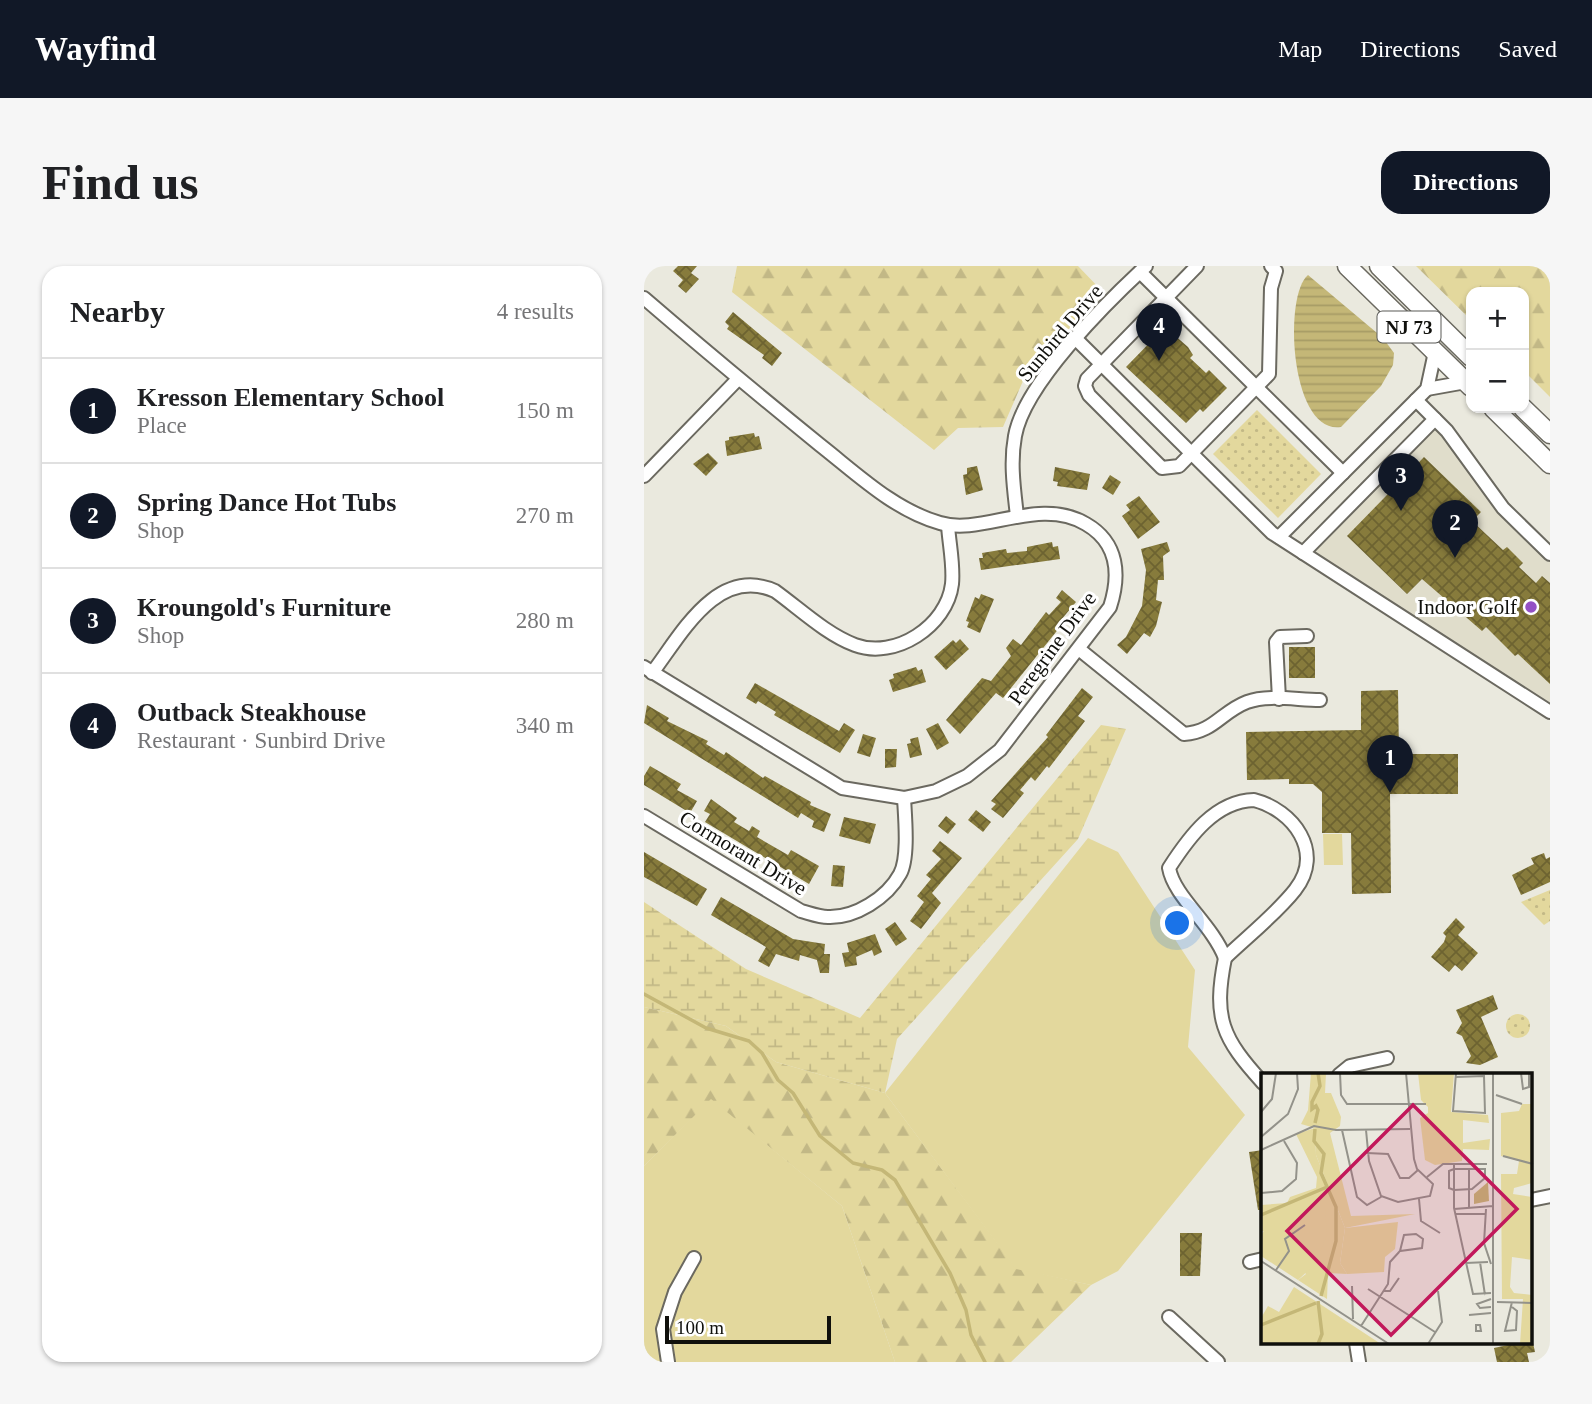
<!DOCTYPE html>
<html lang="en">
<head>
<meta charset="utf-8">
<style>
  body { margin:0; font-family:"Times New Roman",serif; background:#f6f6f6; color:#202124 }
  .controls { position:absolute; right:21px; top:21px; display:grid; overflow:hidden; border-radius:14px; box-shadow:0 2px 5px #0004 }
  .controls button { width:63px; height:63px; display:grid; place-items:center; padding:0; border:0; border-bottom:2px solid #e0e0e0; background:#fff; color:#202124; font:35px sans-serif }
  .scale { position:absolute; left:21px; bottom:18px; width:166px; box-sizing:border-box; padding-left:7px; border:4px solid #10100c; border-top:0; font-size:19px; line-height:24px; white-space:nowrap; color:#10100c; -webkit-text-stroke:5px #fff; paint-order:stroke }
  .you { position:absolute; left:534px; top:658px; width:24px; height:24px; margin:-18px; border:5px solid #fff; border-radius:50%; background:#1a73e8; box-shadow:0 0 0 10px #1a73e833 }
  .badge { display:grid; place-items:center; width:46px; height:46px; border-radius:50%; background:#111827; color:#fff; font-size:23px; font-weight:700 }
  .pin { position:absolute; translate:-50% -58px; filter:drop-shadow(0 2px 4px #0008) }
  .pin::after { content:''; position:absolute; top:37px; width:24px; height:21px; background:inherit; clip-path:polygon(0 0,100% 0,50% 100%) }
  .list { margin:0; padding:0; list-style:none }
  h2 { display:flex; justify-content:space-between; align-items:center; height:91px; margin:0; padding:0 28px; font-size:30px }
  h2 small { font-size:23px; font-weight:400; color:#757577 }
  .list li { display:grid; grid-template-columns:46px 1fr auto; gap:21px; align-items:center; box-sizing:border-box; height:105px; padding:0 28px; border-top:2px solid #e0e0e0 }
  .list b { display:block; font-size:26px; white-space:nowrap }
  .list p { margin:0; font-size:23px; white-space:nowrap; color:#757577 }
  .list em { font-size:23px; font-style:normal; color:#757577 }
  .map { position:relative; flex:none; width:906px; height:1096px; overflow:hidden; border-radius:21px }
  header { display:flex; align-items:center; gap:42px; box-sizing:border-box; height:98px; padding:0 35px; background:#111827; color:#fff }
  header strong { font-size:33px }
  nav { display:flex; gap:38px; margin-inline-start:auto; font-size:24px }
  .intro { display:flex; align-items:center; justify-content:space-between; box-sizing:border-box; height:168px; padding:0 42px }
  h1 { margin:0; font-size:49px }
  .button { padding:18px 32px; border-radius:21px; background:#111827; color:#fff; font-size:24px; font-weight:700 }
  main { display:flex; gap:42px; padding:0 42px }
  aside { flex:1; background:#fff; border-radius:21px; box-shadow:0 2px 5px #0004 }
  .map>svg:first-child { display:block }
  .built { fill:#e0ddcb }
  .grass { fill:url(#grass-dots) }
  .forest { fill:url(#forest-firs) }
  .wetland { fill:url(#wetland-marsh) }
  .park { fill:#e3d89d }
  .water { fill:url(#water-rules) }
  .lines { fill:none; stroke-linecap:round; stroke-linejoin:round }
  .stream { stroke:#c4b777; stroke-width:3.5 }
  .building { fill:url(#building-cross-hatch) }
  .minor-casing { stroke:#6b6960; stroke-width:16 }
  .highway-casing { stroke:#6b6960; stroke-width:21 }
  .minor { stroke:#fff; stroke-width:12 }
  .highway { stroke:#fff; stroke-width:18 }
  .poi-dot { fill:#9450c5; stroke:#fff; stroke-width:2.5 }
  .labels { text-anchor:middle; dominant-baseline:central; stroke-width:6; stroke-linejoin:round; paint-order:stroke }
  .shield { fill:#fff; stroke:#585855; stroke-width:2 }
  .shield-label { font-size:19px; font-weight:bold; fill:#10100c }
  .street-label { font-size:21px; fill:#10100c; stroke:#fff }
  .poi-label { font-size:21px; fill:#10100c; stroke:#fff; text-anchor:end }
  .inset-river { fill:none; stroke:#c4b777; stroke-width:3.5 }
  .inset-road { fill:none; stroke:#93928a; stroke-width:2 }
  .view { fill:#c2185b; fill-opacity:0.15; stroke:#c2185b; stroke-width:3.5 }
  .inset-edge { fill:none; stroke:#10100c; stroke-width:3.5 }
</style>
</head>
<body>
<header>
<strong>Wayfind</strong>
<nav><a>Map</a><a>Directions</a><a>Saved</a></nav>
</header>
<div class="intro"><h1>Find us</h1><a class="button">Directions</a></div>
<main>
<aside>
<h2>Nearby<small>4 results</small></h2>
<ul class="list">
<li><span class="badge">1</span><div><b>Kresson Elementary School</b><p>Place</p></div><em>150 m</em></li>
<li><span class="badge">2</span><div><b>Spring Dance Hot Tubs</b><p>Shop</p></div><em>270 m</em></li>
<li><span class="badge">3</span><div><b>Kroungold's Furniture</b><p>Shop</p></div><em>280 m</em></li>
<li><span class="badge">4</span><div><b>Outback Steakhouse</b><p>Restaurant · Sunbird Drive</p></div><em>340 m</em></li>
</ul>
</aside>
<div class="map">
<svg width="906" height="1096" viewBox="0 0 906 1096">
  <defs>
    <pattern id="grass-dots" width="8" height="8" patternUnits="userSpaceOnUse" patternTransform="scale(1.75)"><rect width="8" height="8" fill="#e3d89d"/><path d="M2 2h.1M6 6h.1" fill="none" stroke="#c2b886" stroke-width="1.8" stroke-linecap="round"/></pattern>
    <pattern id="forest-firs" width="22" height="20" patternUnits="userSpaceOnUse" patternTransform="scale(1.75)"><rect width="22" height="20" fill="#e3d89d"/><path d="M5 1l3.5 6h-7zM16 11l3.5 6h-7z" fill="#c2b886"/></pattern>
    <pattern id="wetland-marsh" width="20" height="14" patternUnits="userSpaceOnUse" patternTransform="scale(1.75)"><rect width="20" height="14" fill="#e3d89d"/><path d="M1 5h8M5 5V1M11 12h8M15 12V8" fill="none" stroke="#c2b886"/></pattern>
    <pattern id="water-rules" width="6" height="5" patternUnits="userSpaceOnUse" patternTransform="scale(1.75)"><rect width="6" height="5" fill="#c4b777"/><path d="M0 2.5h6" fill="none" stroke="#a79c66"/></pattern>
    <pattern id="building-cross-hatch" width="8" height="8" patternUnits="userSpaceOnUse" patternTransform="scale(1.75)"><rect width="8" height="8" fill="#877b3c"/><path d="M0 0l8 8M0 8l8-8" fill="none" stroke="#6d6331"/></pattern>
  </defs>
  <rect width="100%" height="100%" fill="#eae9de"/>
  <polygon class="built" points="791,153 828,202 906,288 906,446 659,287"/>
  <g class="grass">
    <polygon points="613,144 677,208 634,252 569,188"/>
    <polygon points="906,624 906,655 900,659 877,636"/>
    <circle cx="874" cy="760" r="12"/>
  </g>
  <g class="forest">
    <polygon points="93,0 434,0 458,25 379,115 359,161 314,162 290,184 88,26"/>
    <polygon points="772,0 906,0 906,131 880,105 880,26 827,26 827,54"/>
    <polygon points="0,741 82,760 132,796 241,827 372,1002 447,1019 367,1096 251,1096 198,940 67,834 0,900"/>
  </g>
  <polygon class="wetland" points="457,459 482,463 434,573 253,773 241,827 132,796 82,760 0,741 0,636 102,703 216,752"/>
  <g class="park">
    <polygon points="679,568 698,568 699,599 680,599"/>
    <polygon points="444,572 474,586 551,704 544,781 601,849 474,1005 447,1019 372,1003 241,827"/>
    <polygon points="67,833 198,940 251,1096 0,1096 0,900"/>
  </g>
  <path class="water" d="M664,9L739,72L750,87L749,99L737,120L697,161C646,169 639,29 664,9Z"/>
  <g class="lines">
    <polyline class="stream" points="0,728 62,762 105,775 118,787 134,814 149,827 176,870 209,897 238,904 251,914 306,1007 322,1044 327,1069 341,1096"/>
  </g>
  <g class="building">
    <polygon points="34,0 53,0 47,7 55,13 42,27 34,20 39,14 29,5"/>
    <polygon points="89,46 138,87 128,100 118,92 120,89 83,63 85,60 81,56"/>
    <polygon points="521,61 544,81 549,89 546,92 562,107 565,104 583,122 559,146 556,143 542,157 482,101"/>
    <polygon points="110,167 111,171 115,170 118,183 83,190 81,175 85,174 85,171"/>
    <polygon points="64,187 74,197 62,210 49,198"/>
    <polygon points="780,191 837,246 828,255 859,284 863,281 879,297 875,301 892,317 898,310 906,317 906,418 874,388 871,390 842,361 838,365 778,313 763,328 703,270"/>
    <polygon points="333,200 339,224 322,229 319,209 323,208 323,202"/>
    <polygon points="411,201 446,208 443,224 413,220 414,216 409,215"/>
    <polygon points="466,209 477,216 469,229 458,222"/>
    <polygon points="495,230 516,256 494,273 478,250 486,244 482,239"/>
    <polygon points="408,276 409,281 414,280 416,293 337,304 335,292 339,292 338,287 362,283 363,287 383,285 383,281"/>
    <polygon points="523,276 526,285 519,290 520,314 514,314 512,334 518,336 512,360 506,371 500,367 483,388 473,379 482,371 498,340 502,304 497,283"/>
    <polygon points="418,324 432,336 417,354 420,356 359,432 352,427 316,468 302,454 338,412 347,415 367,390 362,382 369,373 377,379 402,346 405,349 417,336 412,332"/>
    <polygon points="337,328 350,333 336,367 323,361 325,356 322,355 331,331 335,333"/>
    <polygon points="316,373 325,383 302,404 290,391 309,374 312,377"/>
    <rect x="645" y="381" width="26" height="31"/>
    <polygon points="272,401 274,405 278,403 282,416 249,426 245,414 250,412 249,408"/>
    <polygon points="111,417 195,465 200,457 211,464 196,487 130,449 132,446 114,435 112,438 102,432"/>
    <polygon points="438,422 449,431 434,450 441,455 405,502 403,500 391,515 387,511 376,524 380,527 359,552 347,543 352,538 347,535 404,471 402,469"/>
    <polygon points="754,424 755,488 814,488 814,528 746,528 747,627 708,628 707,567 678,567 678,526 669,518 645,518 645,513 603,514 602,466 717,464 717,425"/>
    <polygon points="3,439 25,452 23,455 64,475 62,478 80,489 82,486 119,512 121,510 167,536 166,539 187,548 180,566 168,561 170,555 157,547 154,552 0,457"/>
    <polygon points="294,457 305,477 293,484 282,463"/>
    <polygon points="219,468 232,472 226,491 213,487"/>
    <polygon points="274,471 278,489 266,492 263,478 267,477 266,473"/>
    <polygon points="241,483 253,483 252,501 241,502"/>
    <polygon points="6,500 37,518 33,524 53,535 46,547 0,519 0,510"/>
    <polygon points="67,533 93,552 90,556 105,565 108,560 116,565 113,571 144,589 147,584 175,600 165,618 61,556 66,548 60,545"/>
    <polygon points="332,544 347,556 339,566 324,554"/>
    <polygon points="302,550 312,558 304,568 294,560"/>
    <polygon points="200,551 232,558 226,578 195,570"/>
    <polygon points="296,575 318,592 288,627 297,637 277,663 266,655 280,636 273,630 287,613 282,609 297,593 288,585"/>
    <polygon points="0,586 63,623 53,640 0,611"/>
    <polygon points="900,587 902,593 906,591 906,616 877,629 868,609 890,598 887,592"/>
    <polygon points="189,599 201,600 199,621 187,620"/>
    <polygon points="77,631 149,673 181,678 180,688 186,688 185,707 176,707 173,694 156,689 155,695 132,688 125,701 114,695 122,681 67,649"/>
    <polygon points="812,652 821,661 814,669 834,687 818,705 811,699 805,706 787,691 800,676 802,670 799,667"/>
    <polygon points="251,656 263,673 252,680 241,663"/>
    <polygon points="231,668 238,686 230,690 228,684 212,691 213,699 201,701 198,687 205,686 203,677"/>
    <polygon points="849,729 854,743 837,751 854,791 836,799 822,797 827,790 818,770 812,767 818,757 812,744"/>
    <polygon points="619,884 619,944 614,944 605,886"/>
    <polygon points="536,967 558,967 556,1010 536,1010"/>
    <polygon points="873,1077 889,1077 891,1086 883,1087 885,1096 853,1096 850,1082"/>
  </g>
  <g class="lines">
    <g class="minor-casing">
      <g id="minor">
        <polyline points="553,0 443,113 441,120 445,129 518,202 535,200 625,108 627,22 632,5 627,0"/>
        <polyline points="496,6 699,207"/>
        <path d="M0,32C58,82 117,131 176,179C213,208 250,244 296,257C338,270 395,230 442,258C475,277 476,310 466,341L356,484L323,510L292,525L260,532L198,522L0,401"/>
        <polyline points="433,74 628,267 906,446"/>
        <polyline points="783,123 822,116"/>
        <polyline points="772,134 803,165 859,242 906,288"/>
        <polyline points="0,210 94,113"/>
        <path d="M373,250C370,223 366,197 371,170C380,118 463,36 502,0"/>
        <polyline points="635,271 783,123 791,86"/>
        <polyline points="659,287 791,153"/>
        <path d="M436,384L540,468C570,466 577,446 603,436C624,428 653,434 676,434"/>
        <path d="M8,407C37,369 73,299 131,325C156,343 182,368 211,379C251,394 303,360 308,318C310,299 305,277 304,259"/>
        <polyline points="635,433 632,376 636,371 663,370"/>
        <path d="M610,534C649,544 681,586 651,624C632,648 604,670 581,692C568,658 530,631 525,602C545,571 571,535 610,534Z"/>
        <path d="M0,550L157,645C165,647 175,651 184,651C211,652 243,632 256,608C265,592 261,551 260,532"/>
        <path d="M581,692C569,752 578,772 619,817"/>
        <polyline points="695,809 706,800 743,792"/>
        <polyline points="887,934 906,930"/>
        <polyline points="606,996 619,993"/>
        <polyline points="525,1051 574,1096"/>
        <polyline points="712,1077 715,1096"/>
        <polyline points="24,1096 19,1063 31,1026 50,992"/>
      </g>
    </g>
    <g class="highway-casing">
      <g id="highway">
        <polyline points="703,0 827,121"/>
        <polyline points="735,0 827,91"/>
        <polyline points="849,142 906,198"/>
        <polyline points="879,142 906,168"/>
      </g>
    </g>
    <use href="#minor" class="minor"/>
    <use href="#highway" class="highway"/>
  </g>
  <circle class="poi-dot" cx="887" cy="341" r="7"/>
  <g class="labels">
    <rect class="shield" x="733.5" y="45.5" width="63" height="31" rx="5"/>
    <g class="shield-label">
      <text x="765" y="61">NJ 73</text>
    </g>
    <g class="street-label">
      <text transform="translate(416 67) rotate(-50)">Sunbird Drive</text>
      <text transform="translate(408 382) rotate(-54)">Peregrine Drive</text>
      <text transform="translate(99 587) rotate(31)">Cormorant Drive</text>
    </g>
    <g class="poi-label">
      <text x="873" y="341">Indoor Golf</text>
    </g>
  </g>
  <g transform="translate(617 807)">
    <rect width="271" height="271" fill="#eae9de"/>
    <path d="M157,0H193L190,39L227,42L228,50L202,47V70L229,66L228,77L202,76L201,88L174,92L164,87L159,45L167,40V34L160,27ZM261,31H271V110L253,115L252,121L271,124V187L251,184L249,214L253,220L271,222V271H259L262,226H241L240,101H256L258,88L240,83V40L258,38ZM54,55L55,82L84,155L79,190L86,201L67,200L66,226L37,207L45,201L7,158H0V132L26,130L29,124L55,115L56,104L35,61ZM33,214L120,271H0V245L7,233L18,239Z" fill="#e3d89d"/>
    <path d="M50,0H65L64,20H70L80,44L79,53L69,60L90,143L154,141L84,155L55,82L54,55L40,51L47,37Z" fill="#e3d89d"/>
    <path d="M29,136H64L66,163L52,193L37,207L0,183V163L11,142ZM137,149L134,176L124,184L123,199L86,201L79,190L84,155Z" fill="#e3d89d"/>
    <path d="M227,109L228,128L213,131V121Z" fill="#c4b777"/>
    <path class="inset-river" d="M54,50L57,37L55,33L51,36V29L59,13L57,0M54,56L53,68L63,81L60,100L75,134V168L60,223M0,142L66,114M0,252L55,230M57,271L61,261L57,228"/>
    <path class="inset-road" d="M79,0L80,22L86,31H165M232,0V271M260,0L262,16L268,14V0M195,4L223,3L224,40L192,38L195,0M235,22L261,31M0,39L11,26L15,0M81,57L96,124L106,132L120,124M105,57L108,88L120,123L137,129L169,123L172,111L156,96L153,86L145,0M0,64L27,41L37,16L36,0M0,77L53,53L75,57L149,56M106,80L127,81L139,105H148L157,97M242,83L272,91M193,90V135L212,221L230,220M208,95V136M193,96H224V105L211,116L193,117M193,96L188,98V115L193,117M166,104L182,91H226M0,120L21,118L35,106L36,90L23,68M158,126L160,148L179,160M193,136L232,133M225,136L223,170L230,191M194,141H225M155,161L162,166L161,175L139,178L143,162ZM0,188L128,271M219,189L224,222M205,190L227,189M15,197L28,178L24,166L44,152M91,213L92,246M107,216L174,259M123,218H129L138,205M236,229L272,230M230,234L219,235L216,231L230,226M251,234L256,238L255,257L244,258L251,229M208,242L230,240M215,252H219L220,258H215ZM100,253L127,211L129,189L139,178M167,271L181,249L177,218"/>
    <path class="view" d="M152,32L256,136L130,262L26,158Z"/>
    <rect width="271" height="271" class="inset-edge"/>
  </g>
</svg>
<div class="controls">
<button>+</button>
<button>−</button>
</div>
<div class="scale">100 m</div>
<div class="you"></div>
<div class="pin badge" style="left:746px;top:527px">1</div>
<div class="pin badge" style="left:811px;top:292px">2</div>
<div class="pin badge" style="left:757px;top:245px">3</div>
<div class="pin badge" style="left:515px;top:95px">4</div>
</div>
</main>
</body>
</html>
